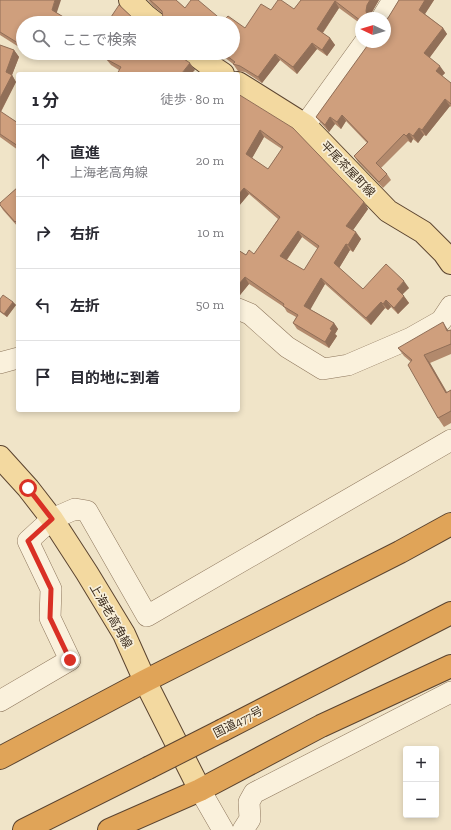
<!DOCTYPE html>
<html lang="ja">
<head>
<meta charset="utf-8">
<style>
  body { margin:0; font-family:"Zilla Slab","Noto Sans JP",serif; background:#f2f2f3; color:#2b2b33 }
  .controls { position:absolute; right:12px; bottom:12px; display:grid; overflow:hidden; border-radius:4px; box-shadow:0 2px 6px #0003 }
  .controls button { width:36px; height:36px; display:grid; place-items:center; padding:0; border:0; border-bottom:1px solid #e1e1e2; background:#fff; color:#2b2b33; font:20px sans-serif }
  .compass { position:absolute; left:355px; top:12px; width:36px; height:36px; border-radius:50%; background:#fff; box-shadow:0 2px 6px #0003; rotate:274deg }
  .stop { position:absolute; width:12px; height:12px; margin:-9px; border:3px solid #d93025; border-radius:50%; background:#fff }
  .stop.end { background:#d93025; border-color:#fff; box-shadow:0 1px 4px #0008 }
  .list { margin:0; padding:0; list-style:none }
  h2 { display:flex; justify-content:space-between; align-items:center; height:52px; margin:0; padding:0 16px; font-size:17px }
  h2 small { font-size:13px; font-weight:400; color:#7c7c81 }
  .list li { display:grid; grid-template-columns:26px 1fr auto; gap:12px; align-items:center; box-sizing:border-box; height:72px; padding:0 16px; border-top:1px solid #e1e1e2 }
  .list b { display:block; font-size:15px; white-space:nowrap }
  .list p { margin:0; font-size:13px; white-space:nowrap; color:#7c7c81 }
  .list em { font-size:13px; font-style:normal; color:#7c7c81 }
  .icon { flex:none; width:22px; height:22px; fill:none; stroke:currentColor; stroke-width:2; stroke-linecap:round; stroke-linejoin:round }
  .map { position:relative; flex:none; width:451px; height:830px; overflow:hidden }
  .search { position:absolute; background:#fff; box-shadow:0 2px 6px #0003; left:16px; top:16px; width:224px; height:44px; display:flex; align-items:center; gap:10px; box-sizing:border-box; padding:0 14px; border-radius:22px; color:#7c7c81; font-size:15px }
  .panel { position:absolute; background:#fff; box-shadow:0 2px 6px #0003; left:16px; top:72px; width:224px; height:340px; border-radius:4px }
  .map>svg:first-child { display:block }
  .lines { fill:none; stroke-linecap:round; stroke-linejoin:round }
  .minor-casing { stroke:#8d765c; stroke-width:22 }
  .major-casing { stroke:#5b4430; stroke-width:24 }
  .highway-casing { stroke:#5b4430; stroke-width:24 }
  .minor { stroke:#faf1dc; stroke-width:21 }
  .major { stroke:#f3d9a0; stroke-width:22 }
  .highway { stroke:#e0a458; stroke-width:22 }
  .highway-bridge-casing { stroke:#5b4430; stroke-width:24; stroke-linecap:butt }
  .highway-bridge { stroke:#e0a458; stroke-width:22 }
  .wall { fill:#b2896c; fill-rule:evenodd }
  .shaded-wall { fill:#916f58 }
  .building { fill:#cf9f7d; stroke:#916f58; fill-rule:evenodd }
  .route { stroke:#d93025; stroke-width:5 }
  .labels { text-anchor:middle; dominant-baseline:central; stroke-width:3.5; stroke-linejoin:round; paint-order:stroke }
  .street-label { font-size:12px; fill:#3d2e20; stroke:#f7eed8 }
</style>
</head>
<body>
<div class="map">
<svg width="451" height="830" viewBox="0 0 451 830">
  <rect width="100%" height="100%" fill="#f0e4c8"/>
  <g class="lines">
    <g class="minor-casing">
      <g id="minor">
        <polyline points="382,18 393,0"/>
        <polyline points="305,125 365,42"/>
        <polyline points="238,309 250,314 287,347 323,369 348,365 411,338 441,321 451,306"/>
        <polyline points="0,363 18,358"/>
        <polyline points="0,701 70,660 50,618 51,589 28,541 52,519 75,509 87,511 147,616 451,440"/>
        <polyline points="200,790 223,830"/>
        <polyline points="243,830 250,819 249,802 254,793 451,692"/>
      </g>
    </g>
    <g class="major-casing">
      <g id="major">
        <polyline points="130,0 146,16 155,23"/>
        <polyline points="193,53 205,62 223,74"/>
        <polyline points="238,83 305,125 388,211 423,232 444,253 451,263"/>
        <polyline points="0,457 28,488 52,519 87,573 124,634 145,681 200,790"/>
      </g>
    </g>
    <g class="highway-casing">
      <g id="highway">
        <polyline points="223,730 451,613"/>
        <polyline points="0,758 145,681 400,552 451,524"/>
        <polyline points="24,830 148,768"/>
        <polyline points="109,830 200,790 321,726 451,666"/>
      </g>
    </g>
    <use href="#minor" class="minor"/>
    <use href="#major" class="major"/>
    <use href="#highway" class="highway"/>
    <g class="highway-bridge-casing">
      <polyline id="highway-bridge" points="148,768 223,730"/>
    </g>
    <use href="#highway-bridge" class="highway-bridge"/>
  </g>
  <g class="wall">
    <polygon points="0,0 57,13 72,23 23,23 23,47 22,47 22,49 0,35"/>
    <polygon points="148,0 176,0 185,8 245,28 271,10 294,9 301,0 379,0 372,12 370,18 361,18 361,24 339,8 323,33 330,38 335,45 327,56 317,49 297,74 280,60 262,83 245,72 238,71 233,64 219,53 233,53 163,18 162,13 154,7"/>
    <polygon points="399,0 434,0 425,14 443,28 447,34 429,58 445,73 442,76 451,83 451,107 450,106 426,136 424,135 418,143 413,139 411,143 408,141 381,168 387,174 391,180 383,188 358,162 354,156 367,143 346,121 341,129 335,124 329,132 321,123 316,117 388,18"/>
    <polygon points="0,45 14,50 19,57 12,75 16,82 1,112 18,123 18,150 0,137"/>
    <polygon points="181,57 195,70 119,70 111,65 106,59"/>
    <path d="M238,94L364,202L368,209L353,230L361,239L353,252L350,250L339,268L363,289L409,288L402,294L409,303L398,314L391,307L388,310L385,308L371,325L325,284L310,309L334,323L338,329L335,334L337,336L329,348L297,329L293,323L296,317L287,312L284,307L249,284L240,295L238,293V250L246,255L254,254L278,219L249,194L238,207ZM264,137L282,149L268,169L252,158ZM302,237L318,249L304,270L287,260Z"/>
    <polygon points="18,187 18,227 3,210 0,205"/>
    <polygon points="0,299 13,302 16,305 7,317 0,312"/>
    <polygon points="451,330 451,354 430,363 447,392 451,390 451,423 444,427 438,418 411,362 404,356 398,348"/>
  </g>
  <g class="shaded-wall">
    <polygon points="55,0 61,0 56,15 52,10"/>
    <polygon points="370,0 379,0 372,12 370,18 367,18 366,11 367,5"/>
    <polygon points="425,0 434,0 423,17 419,10"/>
    <polygon points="335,1 339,8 321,35 317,29"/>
    <polygon points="443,28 447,34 428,60 424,53"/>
    <polygon points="330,38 335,45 327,56 322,50"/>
    <polygon points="19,42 22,47 22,49 18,43"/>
    <polygon points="312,43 317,49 297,74 293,67"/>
    <polygon points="14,50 19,57 12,75 16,82 0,113 0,98 6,72"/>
    <polygon points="275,54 280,60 262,83 258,77"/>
    <polygon points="190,63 195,70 191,74 183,74 182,73"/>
    <polygon points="440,66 445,73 440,78 436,71"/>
    <polygon points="445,99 450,106 426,136 422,130"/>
    <polygon points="342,115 346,121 341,129 337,122"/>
    <polygon points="330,117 335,124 329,132 325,125"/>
    <polygon points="419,128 424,135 418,143 413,136"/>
    <polygon points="260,130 264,137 251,160 246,154"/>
    <polygon points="409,133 413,139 411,143 406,136"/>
    <polygon points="244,188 249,194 238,207 238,195"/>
    <polygon points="364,202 368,209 351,233 346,226"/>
    <polygon points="298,231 302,237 285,262 280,256"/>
    <polygon points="356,232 361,239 353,252 348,245"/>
    <polygon points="346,244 350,250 338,270 334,263"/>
    <polygon points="245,277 249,284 240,295 238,292 238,285"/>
    <polygon points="321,278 325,284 309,312 304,306"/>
    <polygon points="404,281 409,288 401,296 397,289"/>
    <polygon points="404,296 409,303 398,314 394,308"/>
    <polygon points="386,300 391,307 388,310 383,304"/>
    <polygon points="13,302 16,305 7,317 4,314"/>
    <polygon points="381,302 385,308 371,325 366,318"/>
    <polygon points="443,322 448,330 451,336 447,331"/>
    <polygon points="334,323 338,329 335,334 337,336 329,348 325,342 330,329"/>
    <polygon points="424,355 430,363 451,400 446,393"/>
  </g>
  <g class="building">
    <polygon points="0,0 55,0 52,10 70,21 68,23 47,23 44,21 43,23 23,23 23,44 19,42 18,43 0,32"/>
    <polygon points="150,0 176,0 185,8 191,0 198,0 223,21 228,16 245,28 261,4 271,10 278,0 281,0 294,9 301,0 370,0 367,5 366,11 368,18 361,18 361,21 335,1 317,29 330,38 322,50 312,43 293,67 275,54 258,77 240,66 233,64 235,62 223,53 233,53 233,23 161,23 163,18 162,11 158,7"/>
    <polygon points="399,0 425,0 419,10 443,28 424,53 440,66 436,71 451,83 451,104 445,99 422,130 419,128 413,136 409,133 406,136 404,134 376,163 387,174 379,182 354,156 368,142 342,115 337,122 330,117 325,125 316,117 370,42 385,42 385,20 388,18"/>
    <polygon points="119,5 133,18 139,23 107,23"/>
    <polygon points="0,45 14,50 6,72 12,75 0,98"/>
    <polygon points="110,53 178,53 181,57 190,63 182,73 184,74 117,74 121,67 106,59"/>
    <path d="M238,94L293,128L364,202L346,226L356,232L348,245L346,244L334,263L363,289L386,264L404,281L397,289L404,296L394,308L386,300L383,304L381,302L366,318L321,278L304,306L334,323L330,329L332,330L325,342L293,323L298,315L283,306L284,304L245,277L238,285V250L246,255L249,250L254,254L280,217L244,188L238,195ZM260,130L283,147L268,169L246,154ZM298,231L319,246L304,270L280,256Z"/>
    <polygon points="0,111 18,123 18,146 0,134"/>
    <polygon points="18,187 18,219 15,222 0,205 0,203"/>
    <polygon points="3,295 13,302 4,314 0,311 0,299"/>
    <polygon points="443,322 447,331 451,330 451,344 424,355 446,393 451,390 451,411 438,418 408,365 412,360 398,348"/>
  </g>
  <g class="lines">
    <polyline class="route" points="28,488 52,519 28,541 51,589 50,618 70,660"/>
  </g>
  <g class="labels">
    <g class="street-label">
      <text transform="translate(348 169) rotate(46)">平尾茶屋町線</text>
      <text transform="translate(111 616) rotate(60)">上海老高角線</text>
      <text transform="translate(238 722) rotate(-27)">国道477号</text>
    </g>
  </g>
</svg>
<div class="controls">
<button>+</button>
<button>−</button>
</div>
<svg class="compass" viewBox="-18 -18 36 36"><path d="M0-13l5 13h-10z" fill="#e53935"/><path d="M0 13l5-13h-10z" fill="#7c7c81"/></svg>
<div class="stop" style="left:28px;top:488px"></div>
<div class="stop end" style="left:70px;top:660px"></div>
<div class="search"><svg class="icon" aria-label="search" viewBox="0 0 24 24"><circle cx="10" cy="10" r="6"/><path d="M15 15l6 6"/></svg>ここで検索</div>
<section class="panel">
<h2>1 分<small>徒歩 · 80 m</small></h2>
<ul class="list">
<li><svg class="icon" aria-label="ahead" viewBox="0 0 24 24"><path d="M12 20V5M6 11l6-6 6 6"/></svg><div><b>直進</b><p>上海老高角線</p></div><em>20 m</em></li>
<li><svg class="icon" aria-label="right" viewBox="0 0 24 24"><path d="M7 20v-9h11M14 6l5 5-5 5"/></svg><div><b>右折</b></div><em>10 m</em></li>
<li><svg class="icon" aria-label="left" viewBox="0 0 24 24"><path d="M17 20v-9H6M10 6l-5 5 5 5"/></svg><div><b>左折</b></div><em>50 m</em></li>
<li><svg class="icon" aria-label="arrive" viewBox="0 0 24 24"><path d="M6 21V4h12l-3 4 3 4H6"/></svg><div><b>目的地に到着</b></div></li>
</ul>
</section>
</div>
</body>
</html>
